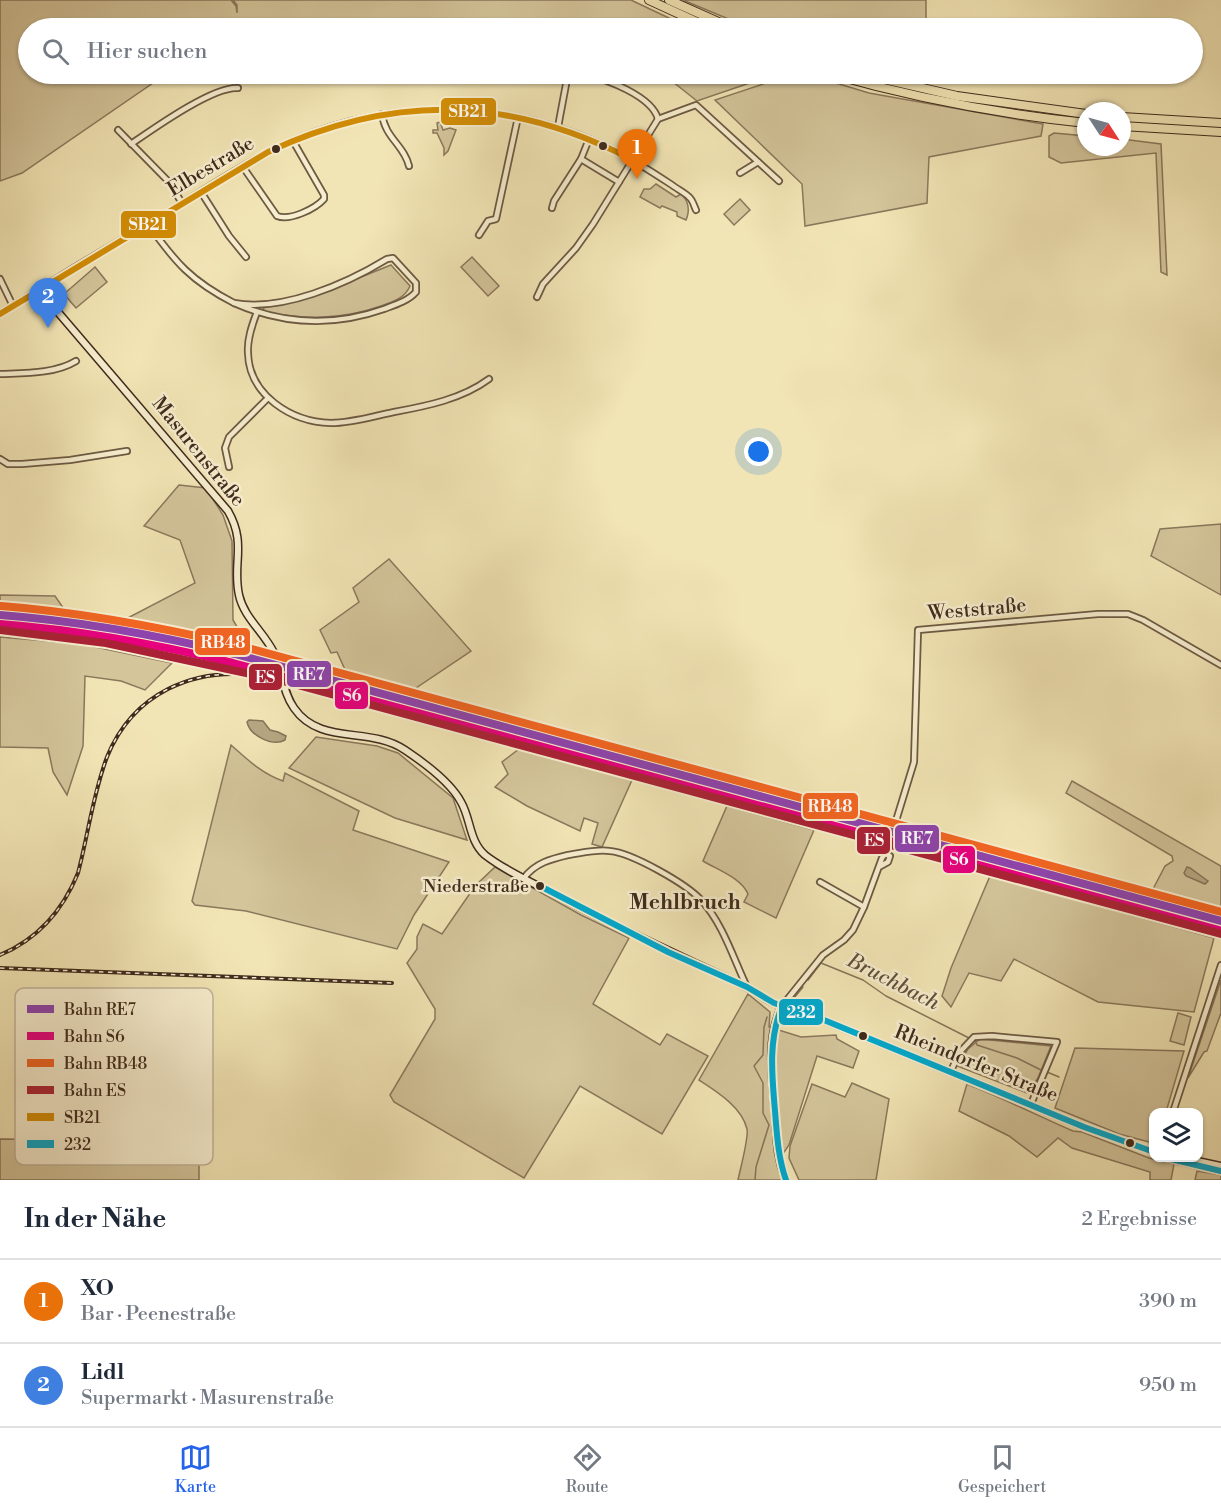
<!DOCTYPE html>
<html lang="de">
<head>
<meta charset="utf-8">
<style>
  body { margin:0; font-family:"Libre Bodoni",serif; background:#f6f6f7; color:#1f2937 }
  .controls { position:absolute; right:18px; bottom:18px; display:grid; overflow:hidden; border-radius:12px; box-shadow:0 2px 4px #0004 }
  .controls button { width:54px; height:54px; display:grid; place-items:center; padding:0; border:0; border-bottom:2px solid #e0e1e3; background:#fff; color:#1f2937; font:30px sans-serif }
  .compass { position:absolute; left:1077px; top:102px; width:54px; height:54px; border-radius:50%; background:#fff; box-shadow:0 2px 4px #0004; rotate:126deg }
  .you { position:absolute; left:759px; top:452px; width:21px; height:21px; margin:-15px; border:4px solid #fff; border-radius:50%; background:#1a73e8; box-shadow:0 0 0 9px #1a73e833 }
  .badge { display:grid; place-items:center; width:39px; height:39px; border-radius:50%; background:#2563eb; color:#fff; font-size:20px; font-weight:700 }
  .pin { position:absolute; translate:-50% -50px; filter:drop-shadow(0 2px 3px #0008) }
  .pin::after { content:''; position:absolute; top:32px; width:21px; height:18px; background:inherit; clip-path:polygon(0 0,100% 0,50% 100%) }
  .list { margin:0; padding:0; list-style:none }
  h2 { display:flex; justify-content:space-between; align-items:center; height:78px; margin:0; padding:0 24px; font-size:26px }
  h2 small { font-size:20px; font-weight:400; color:#747a83 }
  .list li { display:grid; grid-template-columns:39px 1fr auto; gap:18px; align-items:center; box-sizing:border-box; height:84px; padding:0 24px; border-top:2px solid #e0e1e3 }
  .list b { display:block; font-size:22px; white-space:nowrap }
  .list p { margin:0; font-size:20px; white-space:nowrap; color:#747a83 }
  .list em { font-size:20px; font-style:normal; color:#747a83 }
  .icon { flex:none; width:33px; height:33px; fill:none; stroke:currentColor; stroke-width:2; stroke-linecap:round; stroke-linejoin:round }
  .map { position:relative; flex:none; width:1221px; height:1180px; overflow:hidden }
  .search { position:absolute; background:#fff; box-shadow:0 2px 4px #0004; left:18px; right:18px; top:18px; height:66px; display:flex; align-items:center; gap:15px; box-sizing:border-box; padding:0 21px; border-radius:33px; color:#747a83; font-size:22px }
  .sheet { height:246px; background:#fff }
  nav { display:flex; justify-content:space-around; align-items:center; box-sizing:border-box; height:84px; border-top:2px solid #e0e1e3; background:#fff; font-size:16px; color:#747a83 }
  nav a { display:grid; justify-items:center; gap:3px }
  nav .on { color:#2563eb }
  .map>svg:first-child { display:block }
  .green { fill:#d4c59b; stroke:#8a785c; stroke-width:1.5 }
  .water { fill:#b5a681; stroke:#867559; stroke-width:1.5 }
  .lines { fill:none; stroke-linecap:round; stroke-linejoin:round }
  .stream { stroke:#867559; stroke-width:1.5 }
  .street-casing { stroke:#6c5a43; stroke-width:8 }
  .secondary-casing { stroke:#3f2b1d; stroke-width:9 }
  .highway-casing { stroke:#3f2b1d; stroke-width:10 }
  .street { stroke:#f7eecf; stroke-width:4.5 }
  .secondary { stroke:#f7eecf; stroke-width:6 }
  .highway { stroke:#f2e5b5; stroke-width:8 }
  .rail-casing { stroke:#3f2b1d; stroke-width:4 }
  .rail { stroke:#f7eecf; stroke-width:1.5; stroke-dasharray:4.5; stroke-linecap:butt }
  .bus-1-casing { stroke:#f7eecf; stroke-width:10 }
  .bus-2-casing { stroke:#f7eecf; stroke-width:10 }
  .bus-1 { stroke:#d28d06; stroke-width:6 }
  .bus-2 { stroke:#00a9ce; stroke-width:6 }
  .rail-1-casing { stroke:#f7eecf; stroke-width:12 }
  .rail-2-casing { stroke:#f7eecf; stroke-width:12 }
  .rail-3-casing { stroke:#f7eecf; stroke-width:12 }
  .rail-4-casing { stroke:#f7eecf; stroke-width:12 }
  .rail-1 { stroke:#8e44ad; stroke-width:8 }
  .rail-2 { stroke:#e6007e; stroke-width:8 }
  .rail-3 { stroke:#f26522; stroke-width:8 }
  .rail-4 { stroke:#aa2135; stroke-width:8 }
  .bus-dot { fill:#3f2b1d; stroke:#f7eecf; stroke-width:2 }
  .labels { text-anchor:middle; dominant-baseline:central; stroke-width:5; stroke-linejoin:round; paint-order:stroke }
  .bus-label { font-size:18px; fill:#3f2b1d; stroke:#f7eecf; text-anchor:end }
  .street-label { font-size:20px; fill:#3f2b1d; stroke:#f7eecf }
  .neighbourhood-label { font-size:21px; font-weight:bold; fill:#3f2b1d; stroke:#f7eecf }
  .water-label { font-size:21px; font-style:italic; fill:#62503b; stroke:#f7eecf }
  .key { fill:#f7eecf; stroke:#c0b49a; stroke-width:1.5 }
  .key-label { font-size:16px; fill:#3f2b1d }
  .line-badge { stroke:#f7eecf; stroke-width:2 }
  .badge-label { font-size:16px; text-anchor:middle; font-weight:bold; fill:#fff }
</style>
</head>
<body>
<div class="map">
<svg width="1221" height="1180" viewBox="0 0 1221 1180">
  <rect width="100%" height="100%" fill="#f2e5b5"/>
  <filter id="stains"><feTurbulence type="fractalNoise" baseFrequency=".00333" numOctaves="4"/><feColorMatrix values="0 0 0 0 .2 0 0 0 0 .09 0 0 0 0 .02 0 0 0 .5 -.17"/></filter>
  <radialGradient id="worn" r=".72"><stop offset=".6" stop-color="#630" stop-opacity="0"/><stop offset="1" stop-color="#630" stop-opacity=".3"/></radialGradient>
  <g class="green">
    <polygon points="0,0 231,0 236,6 237,13 237,5 233,0 631,0 690,28 28,28 28,74 166,74 22,173 0,181"/>
    <polygon points="683,0 926,0 926,28 750,28"/>
    <polygon points="663,74 776,74 697,101"/>
    <polygon points="784,77 836,83 869,93 1043,124 1041,136 929,157 927,203 805,226 802,184 715,100"/>
    <polygon points="440,122 443,130 450,128 456,130 448,151 444,155 444,148 437,133 433,133 433,130 438,130 437,123"/>
    <polygon points="1054,133 1086,136 1086,147 1122,147 1122,139 1161,144 1167,275 1161,272 1156,153 1061,163 1049,157 1049,136"/>
    <path d="M656,184L676,197L681,194C689,201 690,211 686,220L677,216V212L662,206L660,208L640,197L644,189H650Z"/>
    <polygon points="740,199 750,210 734,225 724,214"/>
    <polygon points="472,257 499,286 488,296 461,267"/>
    <path d="M391,265L410,286C405,298 393,302 381,306C341,320 307,319 266,313L263,309L266,306L319,294Z"/>
    <polygon points="95,267 107,282 76,308 64,294"/>
    <polygon points="179,485 206,488 223,515 232,541 233,620 247,644 244,649 120,622 195,583 180,540 144,526"/>
    <polygon points="1221,524 1221,595 1151,556 1160,529"/>
    <polygon points="389,559 471,651 410,692 347,674 337,652 331,653 320,630 359,602 353,588"/>
    <polygon points="0,595 55,596 66,612 0,609"/>
    <polygon points="0,637 81,644 172,663 145,690 121,681 85,676 83,746 67,795 53,772 48,748 0,747"/>
    <polygon points="316,737 377,746 398,753 453,798 467,840 395,818 289,768"/>
    <path d="M231,745C247,759 262,774 283,781L285,773L359,811L353,830L449,862L414,915L397,949L246,911L195,905L192,901Z"/>
    <polygon points="519,749 632,780 602,847 592,844 598,823 584,818 580,831 527,806 495,787 508,774 502,762"/>
    <polygon points="1072,781 1221,866 1221,915 1151,893 1165,866 1173,861 1172,856 1066,793"/>
    <path d="M727,806L814,830L776,918L744,902L748,894C741,878 718,870 703,861Z"/>
    <polygon points="495,867 581,915 629,938 593,1004 660,1045 667,1034 708,1056 662,1134 580,1086 524,1178 394,1102 390,1095 435,1019 435,1009 407,963 417,949 417,937 423,924 442,934 475,886"/>
    <polygon points="990,876 1214,938 1194,1012 1098,1002 1014,959 1001,981 969,973 951,1007 942,996 951,968"/>
    <polygon points="1221,980 1221,1013 1207,1051 1204,1052 1188,1078"/>
    <path d="M748,994L770,1012L769,1027L801,1037L836,1035L837,1039L859,1051L853,1068L817,1056L789,1145L778,1161L785,1180H738C740,1170 749,1137 747,1129C742,1107 716,1091 699,1080Z"/>
    <polygon points="1178,1013 1191,1017 1184,1045 1170,1041"/>
    <polygon points="980,1039 1051,1046 1038,1078 1029,1092 1027,1093 957,1066 968,1049"/>
    <polygon points="1075,1048 1184,1051 1166,1112 1154,1112 1153,1143 1119,1134 1055,1108"/>
    <polygon points="852,1083 889,1099 876,1180 799,1180 789,1158 790,1146 812,1084 845,1097"/>
    <path d="M967,1084C1003,1098 1038,1116 1073,1131L1082,1132L1149,1158L1174,1164L1171,1180H1150V1172L1072,1148L1058,1138L1037,1157L1009,1136L959,1111Z"/>
    <polygon points="0,1139 199,1141 199,1180 0,1180"/>
    <polygon points="1197,1171 1221,1175 1221,1180 1195,1180"/>
  </g>
  <g class="water">
    <path d="M249,720L263,721L270,730L278,732L286,736L285,740C273,747 250,736 247,722Z"/>
    <polygon points="1187,867 1190,868 1208,881 1205,884 1186,876 1184,873"/>
  </g>
  <g class="lines">
    <g class="stream">
      <polyline points="808,980 821,963 863,980 886,996 969,1038"/>
      <polyline points="794,998 803,987"/>
      <polyline points="975,1040 977,1045 1017,1058 1041,1070"/>
      <polyline points="1047,1072 1059,1077"/>
      <polyline points="755,1180 756,1167 769,1125 763,1113 763,1083 754,1066 763,1055 764,1027 767,1017"/>
    </g>
    <g class="street-casing">
      <g id="street">
        <path d="M584,74C606,79 652,96 658,119"/>
        <path d="M382,114C385,138 404,145 409,166"/>
        <polyline points="558,127 567,79 571,74"/>
        <polyline points="118,130 168,181 182,203"/>
        <path d="M131,144C153,129 213,86 238,88"/>
        <polyline points="581,159 619,182"/>
        <path d="M243,167L277,216C290,221 315,209 324,199V195L293,141"/>
        <polyline points="740,173 758,162"/>
        <polyline points="201,192 229,236 246,257"/>
        <polyline points="552,208 554,201 581,159 589,139"/>
        <path d="M148,224C175,262 191,281 234,303"/>
        <polyline points="479,235 488,221 496,219 518,117"/>
        <path d="M393,258L416,283V292C408,301 395,305 384,309C333,327 282,324 234,303C282,312 346,284 387,259Z"/>
        <polyline points="0,279 13,306"/>
        <path d="M39,290C79,263 122,240 163,215C199,193 235,169 272,150C376,98 496,97 601,144C626,155 649,170 672,185C677,189 686,193 690,198C693,201 694,206 696,210"/>
        <polyline points="537,297 543,284 576,248 593,224 658,119 696,105 779,181"/>
        <path d="M257,312C252,325 247,339 248,353C249,395 291,422 331,423C352,423 374,416 394,412C427,406 462,399 489,379"/>
        <path d="M0,374C24,373 55,374 76,361"/>
        <polyline points="0,459 8,464 22,464 70,460 127,451"/>
        <polyline points="229,467 225,448 229,437 268,398"/>
        <polyline points="895,824 914,762 918,630 1098,614 1128,614 1143,620 1221,665"/>
        <path d="M524,878C535,863 551,859 568,855C582,853 596,849 610,851C632,853 687,884 702,901C723,924 734,960 747,987"/>
        <polyline points="820,882 864,907"/>
        <polyline points="782,1006 823,955 844,940 853,930 864,907 882,858 885,854 890,856 888,862 879,867"/>
        <polyline points="951,1071 959,1053 974,1037 992,1036 1057,1042 1031,1104"/>
        <polyline points="1173,1112 1221,965"/>
      </g>
    </g>
    <g class="secondary-casing">
      <g id="secondary">
        <path d="M0,314L39,290L228,511C247,544 232,563 239,595C244,618 264,632 274,653C283,671 282,691 294,708C320,746 370,726 405,750C423,762 451,783 461,802C471,819 469,841 485,855C508,873 542,887 568,901C626,932 685,958 744,986C755,991 764,999 776,1004C789,1010 805,1013 819,1018L1084,1127L1154,1152"/>
        <path d="M782,1006C766,1038 772,1077 775,1112C777,1137 776,1156 786,1180"/>
        <polyline points="1167,1158 1221,1171"/>
        <polyline points="1183,1158 1221,1166"/>
      </g>
    </g>
    <g class="highway-casing">
      <g id="highway">
        <polyline points="649,0 710,28"/>
        <polyline points="669,0 732,28"/>
        <path d="M831,74C915,98 999,114 1086,123"/>
        <polyline points="862,74 957,96 1086,114"/>
        <polyline points="1122,117 1221,123"/>
        <polyline points="1122,126 1221,132"/>
      </g>
    </g>
    <use href="#street" class="street"/>
    <use href="#secondary" class="secondary"/>
    <use href="#highway" class="highway"/>
    <g class="rail-casing">
      <g id="rail">
        <path d="M0,955C38,939 63,910 78,873C88,835 93,794 107,757C133,693 194,666 260,676"/>
        <polyline points="0,968 392,983"/>
      </g>
    </g>
    <use href="#rail" class="rail"/>
    <g class="bus-1-casing">
      <path id="bus-1" d="M0,314L268,152C394,93 510,96 633,160"/>
    </g>
    <g class="bus-2-casing">
      <g id="bus-2">
        <polyline points="540,886 668,952 747,987 774,1003 819,1018 1084,1127 1154,1152"/>
        <path d="M782,1006C768,1041 772,1075 775,1111C777,1135 778,1157 786,1180"/>
        <polyline points="1167,1158 1221,1171"/>
      </g>
    </g>
    <use href="#bus-1" class="bus-1"/>
    <use href="#bus-2" class="bus-2"/>
    <g class="rail-1-casing">
      <path id="rail-1" d="M0,615C80,621 157,635 235,654L1221,921"/>
    </g>
    <g class="rail-2-casing">
      <path id="rail-2" d="M0,624C79,630 156,644 233,663L1219,930"/>
    </g>
    <g class="rail-3-casing">
      <path id="rail-3" d="M1,606C81,612 159,627 237,645L1221,912"/>
    </g>
    <g class="rail-4-casing">
      <polyline id="rail-4" points="0,630 106,643 279,680 1221,934"/>
    </g>
    <use href="#rail-1" class="rail-1"/>
    <use href="#rail-2" class="rail-2"/>
    <use href="#rail-3" class="rail-3"/>
    <use href="#rail-4" class="rail-4"/>
  </g>
  <g class="bus-dot">
    <circle cx="603" cy="146" r="5"/>
    <circle cx="276" cy="149" r="5"/>
    <circle cx="540" cy="886" r="5"/>
    <circle cx="863" cy="1036" r="5"/>
    <circle cx="1130" cy="1143" r="5"/>
  </g>
  <g class="labels">
    <g class="bus-label">
      <text x="529" y="886">Niederstraße</text>
    </g>
    <g class="street-label">
      <text transform="translate(211 167) rotate(-31)">Elbestraße</text>
      <text transform="translate(198 452) rotate(51)">Masurenstraße</text>
      <text transform="translate(977 610) rotate(-5)">Weststraße</text>
      <text transform="translate(976 1064) rotate(22)">Rheindorfer Straße</text>
    </g>
    <g class="neighbourhood-label">
      <text x="685" y="903">Mehlbruch</text>
    </g>
    <g class="water-label">
      <text transform="translate(893 982) rotate(27)">Bruchbach</text>
    </g>
  </g>
  <rect x="15" y="988" width="198" height="177" rx="9" class="key"/>
  <rect x="27" y="1005" width="27" height="8" fill="#8e44ad"/>
  <rect x="27" y="1032" width="27" height="8" fill="#e6007e"/>
  <rect x="27" y="1059" width="27" height="8" fill="#f26522"/>
  <rect x="27" y="1086" width="27" height="8" fill="#aa2135"/>
  <rect x="27" y="1113" width="27" height="8" fill="#d28d06"/>
  <rect x="27" y="1140" width="27" height="8" fill="#00a9ce"/>
  <g class="key-label">
    <text x="64" y="1015">Bahn RE7</text>
    <text x="64" y="1042">Bahn S6</text>
    <text x="64" y="1069">Bahn RB48</text>
    <text x="64" y="1096">Bahn ES</text>
    <text x="64" y="1123">SB21</text>
    <text x="64" y="1150">232</text>
  </g>
  <g class="line-badge">
    <rect x="440" y="97" width="57" height="29" rx="6" fill="#d28d06"/>
    <rect x="120" y="210" width="57" height="29" rx="6" fill="#d28d06"/>
    <rect x="194" y="627" width="57" height="29" rx="6" fill="#f26522"/>
    <rect x="286" y="660" width="46" height="28" rx="6" fill="#8e44ad"/>
    <rect x="248" y="663" width="35" height="28" rx="6" fill="#aa2135"/>
    <rect x="334" y="681" width="35" height="29" rx="6" fill="#e6007e"/>
    <rect x="802" y="792" width="57" height="28" rx="6" fill="#f26522"/>
    <rect x="894" y="824" width="46" height="29" rx="6" fill="#8e44ad"/>
    <rect x="856" y="826" width="35" height="29" rx="6" fill="#aa2135"/>
    <rect x="942" y="845" width="34" height="29" rx="6" fill="#e6007e"/>
    <rect x="778" y="998" width="46" height="28" rx="6" fill="#00a9ce"/>
  </g>
  <g class="badge-label">
    <text x="468" y="117">SB21</text>
    <text x="148" y="230">SB21</text>
    <text x="223" y="648">RB48</text>
    <text x="309" y="680">RE7</text>
    <text x="265" y="683">ES</text>
    <text x="352" y="701">S6</text>
    <text x="830" y="812">RB48</text>
    <text x="917" y="844">RE7</text>
    <text x="874" y="846">ES</text>
    <text x="959" y="865">S6</text>
    <text x="801" y="1018">232</text>
  </g>
  <rect width="100%" height="100%" filter="url(#stains)"/>
  <rect width="100%" height="100%" fill="url(#worn)"/>
</svg>
<div class="controls">
<button><svg class="icon" aria-label="layers" viewBox="0 0 24 24"><path d="M12 4l9 5-9 5-9-5zM3 14l9 5 9-5"/></svg></button>
</div>
<svg class="compass" viewBox="-18 -18 36 36"><path d="M0-13l5 13h-10z" fill="#e53935"/><path d="M0 13l5-13h-10z" fill="#747a83"/></svg>
<div class="you"></div>
<div class="pin badge" style="left:637px;top:179px;background:#e8710a">1</div>
<div class="pin badge" style="left:48px;top:328px;background:#3f7fe0">2</div>
<div class="search"><svg class="icon" aria-label="search" viewBox="0 0 24 24"><circle cx="10" cy="10" r="6"/><path d="M15 15l6 6"/></svg>Hier suchen</div>
</div>
<section class="sheet">
<h2>In der Nähe<small>2 Ergebnisse</small></h2>
<ul class="list">
<li><span class="badge" style="background:#e8710a">1</span><div><b>XO</b><p>Bar · Peenestraße</p></div><em>390 m</em></li>
<li><span class="badge" style="background:#3f7fe0">2</span><div><b>Lidl</b><p>Supermarkt · Masurenstraße</p></div><em>950 m</em></li>
</ul>
</section>
<nav>
<a class="on"><svg class="icon" aria-label="map" viewBox="0 0 24 24"><path d="M3 6l6-2 6 2 6-2v14l-6 2-6-2-6 2zM9 4v14M15 6v14"/></svg>Karte</a>
<a><svg class="icon" aria-label="directions" viewBox="0 0 24 24"><path d="M12 3l9 9-9 9-9-9zM9 14v-3h6M13 9l2 2-2 2"/></svg>Route</a>
<a><svg class="icon" aria-label="saved" viewBox="0 0 24 24"><path d="M7 4h10v16l-5-4-5 4z"/></svg>Gespeichert</a>
</nav>
</body>
</html>
